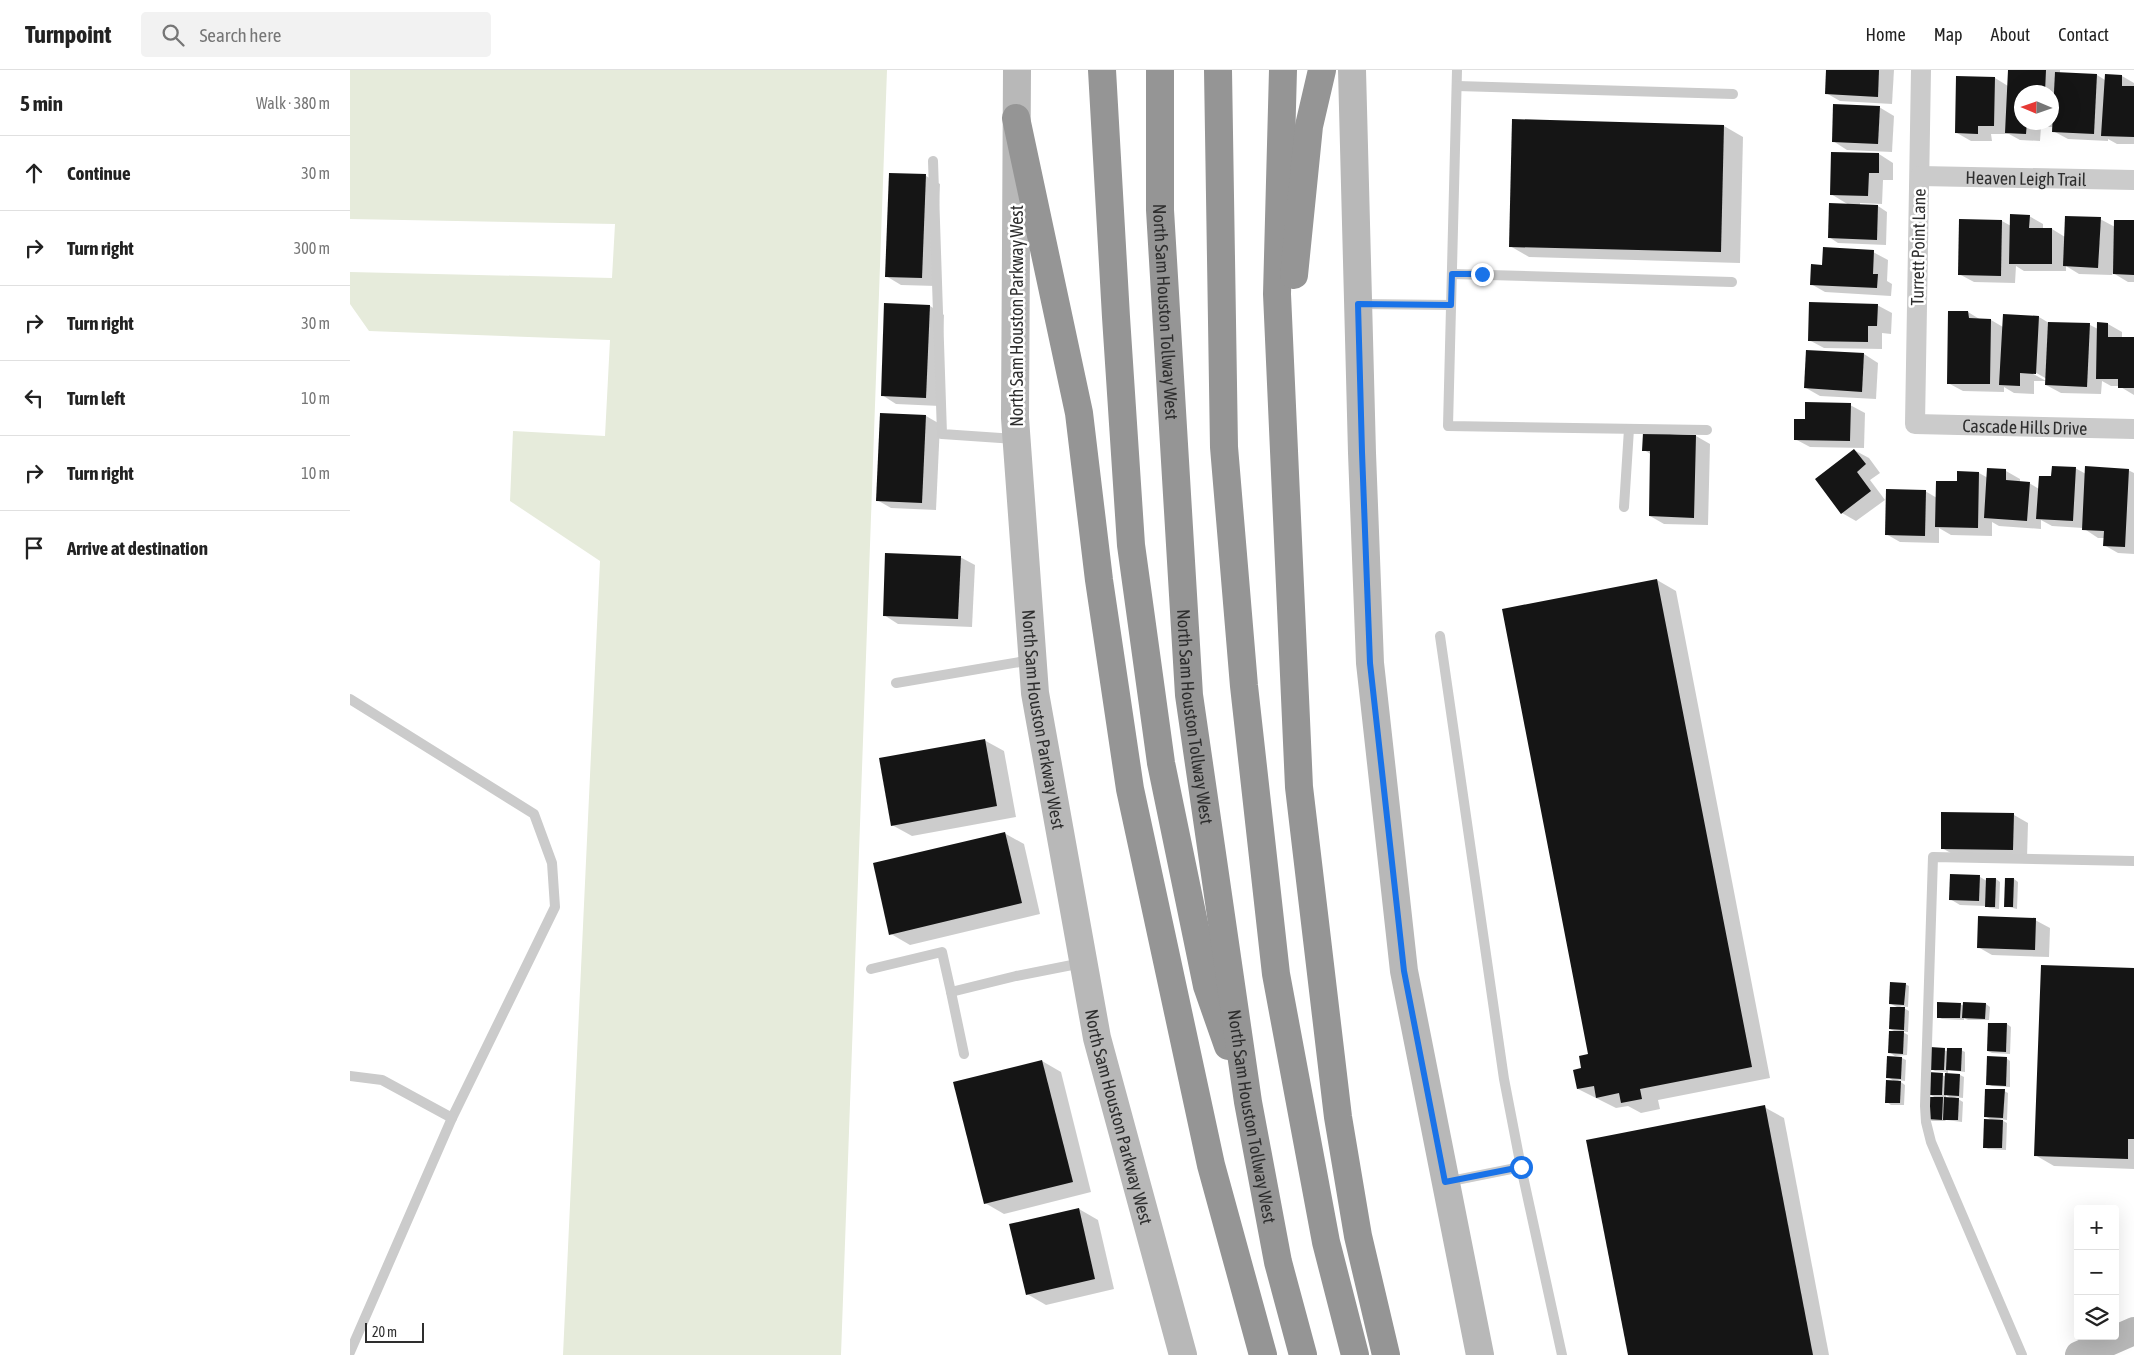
<!DOCTYPE html>
<html lang="en">
<head>
<meta charset="utf-8">
<style>
  body { margin:0; font-family:"Asap Condensed",sans-serif; background:#f2f2f2; color:#222 }
  .controls { position:absolute; right:15px; bottom:15px; display:grid; overflow:hidden; border-radius:5px; box-shadow:0 5px 20px #0002 }
  .controls button { width:45px; height:45px; display:grid; place-items:center; padding:0; border:0; border-bottom:1px solid #e0e0e0; background:#fff; color:#222; font:25px sans-serif }
  .compass { position:absolute; left:1664px; top:15px; width:45px; height:45px; border-radius:50%; background:#fff; box-shadow:0 5px 20px #0002; rotate:272deg }
  .scale { position:absolute; left:15px; bottom:12px; width:59px; box-sizing:border-box; padding-left:5px; border:2px solid #2e2e2e; border-top:0; font-size:14px; line-height:18px; white-space:nowrap; color:#2e2e2e; -webkit-text-stroke:4px #fff; paint-order:stroke }
  .stop { position:absolute; width:15px; height:15px; margin:-11px; border:4px solid #1a73e8; border-radius:50%; background:#fff }
  .stop.end { background:#1a73e8; border-color:#fff; box-shadow:0 1px 5px #0008 }
  .list { margin:0; padding:0; list-style:none }
  h2 { display:flex; justify-content:space-between; align-items:center; height:65px; margin:0; padding:0 20px; font-size:21px }
  h2 small { font-size:16px; font-weight:400; color:#767676 }
  .list li { display:grid; grid-template-columns:32px 1fr auto; gap:15px; align-items:center; box-sizing:border-box; height:75px; padding:0 20px; border-top:1px solid #e0e0e0 }
  .list b { display:block; font-size:19px; white-space:nowrap }
  .list em { font-size:16px; font-style:normal; color:#767676 }
  .icon { flex:none; width:28px; height:28px; fill:none; stroke:currentColor; stroke-width:2; stroke-linecap:round; stroke-linejoin:round }
  .map { position:relative; flex:none; width:1784px; height:1285px; overflow:hidden }
  header { display:flex; align-items:center; gap:30px; box-sizing:border-box; height:70px; padding:0 25px; background:#fff; border-bottom:1px solid #e0e0e0 }
  header strong { font-size:24px }
  nav { display:flex; gap:28px; margin-inline-start:auto; font-size:18px }
  .search { width:350px; height:45px; background:#f2f2f2; display:flex; align-items:center; gap:12px; box-sizing:border-box; padding:0 18px; border-radius:5px; color:#767676; font-size:19px }
  main { display:flex }
  aside { flex:1; background:#fff }
  .map>svg:first-child { display:block }
  .green { fill:#e6ebdb }
  .shadow { fill:#0003; fill-rule:evenodd }
  .building { fill:#151515 }
  .lines { fill:none; stroke-linecap:round; stroke-linejoin:round }
  .lane { stroke:#cbcbcb; stroke-width:10 }
  .street { stroke:#cbcbcb; stroke-width:20 }
  .secondary { stroke:#b8b8b8; stroke-width:28 }
  .highway { stroke:#959595; stroke-width:28 }
  .route { stroke:#1a73e8; stroke-width:6 }
  .labels { text-anchor:middle; dominant-baseline:central; stroke-width:5; stroke-linejoin:round; paint-order:stroke }
  .street-label { font-size:18px; fill:#2e2e2e; stroke:#fff }
</style>
</head>
<body>
<header>
<strong>Turnpoint</strong>
<div class="search"><svg class="icon" aria-label="search" viewBox="0 0 24 24"><circle cx="10" cy="10" r="6"/><path d="M15 15l6 6"/></svg>Search here</div>
<nav><a>Home</a><a>Map</a><a>About</a><a>Contact</a></nav>
</header>
<main>
<aside>
<h2>5 min<small>Walk · 380 m</small></h2>
<ul class="list">
<li><svg class="icon" aria-label="ahead" viewBox="0 0 24 24"><path d="M12 20V5M6 11l6-6 6 6"/></svg><div><b>Continue</b></div><em>30 m</em></li>
<li><svg class="icon" aria-label="right" viewBox="0 0 24 24"><path d="M7 20v-9h11M14 6l5 5-5 5"/></svg><div><b>Turn right</b></div><em>300 m</em></li>
<li><svg class="icon" aria-label="right" viewBox="0 0 24 24"><path d="M7 20v-9h11M14 6l5 5-5 5"/></svg><div><b>Turn right</b></div><em>30 m</em></li>
<li><svg class="icon" aria-label="left" viewBox="0 0 24 24"><path d="M17 20v-9H6M10 6l-5 5 5 5"/></svg><div><b>Turn left</b></div><em>10 m</em></li>
<li><svg class="icon" aria-label="right" viewBox="0 0 24 24"><path d="M7 20v-9h11M14 6l5 5-5 5"/></svg><div><b>Turn right</b></div><em>10 m</em></li>
<li><svg class="icon" aria-label="arrive" viewBox="0 0 24 24"><path d="M6 21V4h12l-3 4 3 4H6"/></svg><div><b>Arrive at destination</b></div></li>
</ul>
</aside>
<div class="map">
<svg width="1784" height="1285" viewBox="0 0 1784 1285">
  <rect width="100%" height="100%" fill="#fff"/>
  <polygon class="green" points="0,0 537,0 491,1285 213,1285 250,491 160,431 163,361 255,366 260,270 19,261 0,234 0,202 262,208 265,154 0,149"/>
  <g class="shadow">
    <polygon points="1477,0 1544,0 1542,34 1490,31 1476,23"/>
    <path d="M1659,0H1710V3L1747,5L1755,10L1756,5L1772,6L1784,13V74H1767L1758,69V71L1718,69L1703,61V57H1691L1690,71L1670,70L1659,64H1641L1642,71H1621L1607,63L1645,8L1658,16ZM1672,22H1702V52H1672Z"/>
    <polygon points="1529,37 1544,46 1542,82 1497,80 1483,71"/>
    <polygon points="1374,56 1393,67 1390,193 1179,187 1160,176"/>
    <polygon points="1482,83 1529,84 1543,93 1543,110 1533,110 1532,134 1510,133 1510,135 1528,136 1537,142 1536,175 1488,173 1479,167 1499,135 1481,124"/>
    <polygon points="540,104 576,106 590,114 586,216 551,215 536,206"/>
    <polygon points="1679,146 1693,154 1693,159 1702,159 1715,167 1750,149 1765,157 1784,151 1784,212 1778,212 1763,203 1762,205 1729,204 1716,196 1716,201 1674,201 1666,196 1665,213 1624,212 1609,204 1652,151 1661,156"/>
    <polygon points="1523,182 1538,190 1537,211 1542,214 1541,226 1475,222 1461,214 1473,196"/>
    <polygon points="1527,235 1542,243 1541,264 1532,263 1532,279 1474,278 1459,270"/>
    <polygon points="580,236 594,245 590,336 546,334 532,325"/>
    <polygon points="1618,242 1631,250 1641,250 1653,257 1689,247 1699,253 1740,255 1748,259 1758,254 1772,262 1772,268 1784,269 1784,325 1769,316 1761,316 1752,311 1751,324 1711,323 1696,315 1697,309 1681,300 1680,302 1696,311 1684,311 1684,324 1664,323 1654,317 1654,322 1613,321 1598,313"/>
    <polygon points="1514,284 1528,293 1526,329 1470,326 1456,318"/>
    <polygon points="1500,335 1515,343 1514,378 1460,377 1445,369 1456,350"/>
    <polygon points="576,346 590,354 586,440 541,438 527,430"/>
    <polygon points="1346,366 1360,374 1358,455 1314,454 1300,446 1302,385 1294,380"/>
    <polygon points="1504,380 1519,388 1530,403 1520,410 1535,430 1506,451 1492,443"/>
    <polygon points="1725,398 1736,404 1778,400 1784,403 1784,484 1768,483 1754,475 1754,468 1748,468 1733,458 1702,456 1691,450 1691,459 1649,456 1642,452 1642,466 1601,465 1589,458 1589,473 1550,472 1536,464 1575,421 1587,428 1608,412 1629,403 1638,408 1656,401 1670,409 1670,412 1679,413 1689,419 1702,408"/>
    <polygon points="610,487 625,495 622,557 548,554 534,545"/>
    <polygon points="1307,510 1326,521 1420,1008 1308,1030 1310,1039 1291,1043 1278,1036 1266,1038 1228,1019 1233,999 1239,985 1154,540"/>
    <polygon points="634,670 654,681 666,747 562,766 542,755"/>
    <polygon points="1664,745 1678,753 1677,788 1606,786 1592,778"/>
    <polygon points="654,763 674,774 690,844 560,875 541,864"/>
    <polygon points="1630,807 1637,811 1646,809 1650,812 1649,839 1640,838 1635,836 1610,835 1600,829"/>
    <polygon points="1664,809 1668,812 1667,839 1655,836"/>
    <polygon points="1685,850 1700,858 1699,887 1642,885 1628,877"/>
    <polygon points="1784,900 1784,1099 1704,1096 1685,1085"/>
    <polygon points="1555,914 1559,916 1558,937 1550,936 1559,941 1558,962 1551,961 1558,965 1557,985 1545,986 1539,982 1546,962 1540,959 1549,938 1541,934"/>
    <polygon points="1610,934 1614,936 1636,934 1640,937 1639,950 1618,950 1614,948 1614,950 1592,949 1588,947"/>
    <polygon points="1657,954 1661,957 1660,984 1642,983 1638,981"/>
    <path d="M1582,979L1598,981L1611,980L1615,982V1002L1598,1000V1004L1610,1005L1614,1007L1613,1028L1605,1027L1613,1032L1612,1052L1596,1050L1595,1051H1582L1578,1049L1586,1028L1579,1024L1580,1004L1596,1006V1002L1585,1001L1581,999ZM1596,1025L1603,1029H1596Z"/>
    <polygon points="1552,988 1556,990 1555,1011 1548,1010 1555,1015 1554,1035 1541,1035 1537,1032 1545,1012 1538,1007"/>
    <polygon points="1656,988 1660,991 1660,1017 1642,1016 1638,1014"/>
    <polygon points="692,991 711,1002 741,1122 654,1144 635,1133"/>
    <polygon points="1654,1021 1658,1023 1657,1050 1650,1049 1657,1053 1656,1080 1638,1079 1634,1077 1643,1051 1635,1046"/>
    <polygon points="1414,1037 1434,1048 1479,1285 1279,1285"/>
    <polygon points="729,1139 748,1150 764,1219 696,1235 677,1224 661,1155"/>
  </g>
  <g class="building">
    <polygon points="1476,0 1529,0 1528,27 1475,24"/>
    <polygon points="1658,0 1696,0 1695,22 1672,22 1672,52 1677,52 1676,64 1655,63"/>
    <polygon points="1705,2 1747,4 1744,64 1702,62"/>
    <polygon points="1755,4 1772,5 1772,16 1784,16 1784,67 1751,66"/>
    <polygon points="1606,6 1645,7 1644,56 1628,56 1628,64 1605,63"/>
    <polygon points="1483,34 1530,36 1528,74 1482,72"/>
    <polygon points="1162,49 1374,55 1371,182 1159,177"/>
    <polygon points="1481,82 1529,83 1529,103 1519,103 1518,126 1480,125"/>
    <polygon points="539,103 576,104 572,208 535,207"/>
    <polygon points="1479,133 1528,135 1527,170 1478,168"/>
    <polygon points="1660,144 1680,145 1679,158 1702,158 1702,194 1659,194"/>
    <polygon points="1715,146 1751,147 1748,198 1713,196"/>
    <polygon points="1609,149 1652,150 1651,206 1608,205"/>
    <polygon points="1764,150 1784,150 1784,205 1763,204"/>
    <polygon points="1473,177 1524,180 1523,204 1528,204 1527,218 1460,215 1461,194 1472,195"/>
    <polygon points="1459,232 1528,234 1527,256 1518,256 1518,272 1458,271"/>
    <polygon points="534,233 580,235 576,328 531,326"/>
    <polygon points="1598,241 1618,241 1619,248 1641,249 1640,314 1597,314"/>
    <polygon points="1653,244 1689,246 1686,304 1670,303 1670,316 1649,315"/>
    <polygon points="1698,252 1740,253 1737,317 1695,315"/>
    <polygon points="1747,252 1758,253 1758,267 1784,267 1784,318 1768,318 1768,309 1746,309"/>
    <polygon points="1456,280 1514,283 1512,322 1454,318"/>
    <polygon points="1455,332 1501,333 1500,371 1444,370 1444,349 1455,349"/>
    <polygon points="530,343 576,345 572,433 526,431"/>
    <polygon points="1293,363 1346,365 1344,448 1299,446 1300,381 1292,381"/>
    <polygon points="1504,379 1516,394 1507,402 1521,421 1491,444 1465,409"/>
    <polygon points="1702,396 1726,397 1723,451 1686,449 1689,406 1701,406"/>
    <polygon points="1735,396 1779,399 1775,477 1753,476 1754,461 1732,460"/>
    <polygon points="1637,398 1656,399 1656,410 1680,412 1677,451 1634,448"/>
    <polygon points="1607,401 1629,402 1628,458 1585,457 1586,411 1607,411"/>
    <polygon points="1536,419 1576,420 1575,466 1535,465"/>
    <polygon points="535,483 611,486 608,549 533,546"/>
    <polygon points="1307,509 1402,997 1290,1019 1292,1029 1271,1033 1269,1023 1246,1028 1244,1016 1227,1019 1223,1000 1231,998 1229,986 1238,984 1152,539"/>
    <polygon points="635,669 647,736 541,756 529,688"/>
    <polygon points="1591,742 1664,743 1663,780 1591,779"/>
    <polygon points="655,762 672,833 539,865 523,793"/>
    <polygon points="1600,804 1630,805 1629,831 1599,830"/>
    <polygon points="1636,808 1646,808 1645,837 1635,837"/>
    <polygon points="1655,808 1664,808 1663,837 1654,837"/>
    <polygon points="1628,846 1686,848 1685,880 1627,878"/>
    <polygon points="1691,895 1784,898 1784,1069 1778,1069 1778,1089 1684,1086"/>
    <polygon points="1540,912 1556,913 1554,935 1539,934"/>
    <polygon points="1587,932 1611,933 1610,948 1587,948"/>
    <polygon points="1613,932 1636,933 1635,949 1612,948"/>
    <polygon points="1540,937 1555,937 1554,960 1539,959"/>
    <polygon points="1638,953 1657,953 1656,982 1637,981"/>
    <polygon points="1539,961 1554,961 1553,984 1538,983"/>
    <polygon points="1580,977 1595,978 1594,1000 1579,1000"/>
    <polygon points="1597,978 1612,978 1611,1001 1596,1000"/>
    <polygon points="1537,986 1552,987 1551,1009 1536,1008"/>
    <polygon points="1637,986 1657,987 1656,1016 1636,1015"/>
    <polygon points="692,990 723,1112 634,1134 603,1012"/>
    <polygon points="1578,1002 1593,1003 1592,1025 1577,1025"/>
    <polygon points="1595,1003 1610,1004 1609,1026 1594,1025"/>
    <polygon points="1536,1010 1551,1011 1550,1033 1535,1033"/>
    <polygon points="1635,1019 1655,1019 1653,1048 1634,1047"/>
    <polygon points="1578,1027 1593,1027 1592,1050 1577,1049"/>
    <polygon points="1594,1027 1609,1028 1608,1050 1593,1050"/>
    <polygon points="1415,1035 1463,1285 1278,1285 1236,1070"/>
    <polygon points="1634,1049 1653,1050 1652,1078 1633,1078"/>
    <polygon points="729,1138 745,1209 676,1225 659,1154"/>
  </g>
  <g class="lines">
    <g class="lane">
      <polyline points="1107,0 1098,356 1357,360"/>
      <polyline points="1107,16 1383,24"/>
      <polyline points="583,91 592,364 665,369"/>
      <polyline points="1102,204 1382,212"/>
      <polyline points="1009,234 1101,235"/>
      <polyline points="1274,437 1279,359"/>
      <polyline points="1090,566 1154,1009 1171,1097 1096,1112"/>
      <polyline points="546,613 681,590"/>
      <polyline points="0,629 184,744 202,793 205,837 102,1048 0,1282"/>
      <polyline points="521,899 592,882 601,922 666,906 732,893"/>
      <polyline points="601,922 614,984"/>
      <polyline points="0,1006 32,1010 102,1048"/>
      <polyline points="1171,1097 1212,1285"/>
      <polyline points="1672,1285 1581,1072 1576,1052 1575,1036 1583,787 1784,791"/>
    </g>
    <g class="street">
      <path id="s1" d="M1571,0L1565,354L1784,359"/>
      <path id="s2" d="M1570,106L1784,110"/>
    </g>
    <g class="secondary">
      <path id="s3" d="M667,0L665,348L685,623L747,968L833,1285"/>
      <polyline points="1002,0 1012,383 1020,593 1054,901 1130,1285"/>
      <polyline points="1729,1285 1784,1261"/>
    </g>
    <g class="highway">
      <polyline points="752,0 766,247 781,475 811,693 857,916 878,976"/>
      <path id="s4" d="M810,0V140L839,625L898,1032L928,1192L953,1285"/>
      <polyline points="868,0 874,377 894,616 926,904 976,1172 1005,1285"/>
      <polyline points="933,0 927,224 949,717 988,1047 1008,1166 1036,1285"/>
      <polyline points="666,48 729,343 749,510 780,719 861,1095 913,1285"/>
      <polyline points="944,205 959,56 972,0"/>
    </g>
  </g>
  <g class="lines">
    <polyline class="route" points="1132,204 1102,204 1101,235 1008,234 1012,382 1020,593 1054,901 1095,1112 1171,1097"/>
  </g>
  <g class="labels">
    <g class="street-label">
      <text stroke="none"><textPath href="#s2" startOffset="106">Heaven Leigh Trail</textPath></text>
      <text transform="translate(1568 177) rotate(-89)">Turrett Point Lane</text>
      <text stroke="none"><textPath href="#s4" startOffset="242">North Sam Houston Tollway West</textPath></text>
      <text transform="translate(666 246) rotate(-90)">North Sam Houston Parkway West</text>
      <text stroke="none"><textPath href="#s1" startOffset="464">Cascade Hills Drive</textPath></text>
      <text stroke="none"><textPath href="#s4" startOffset="648">North Sam Houston Tollway West</textPath></text>
      <text stroke="none"><textPath href="#s3" startOffset="651">North Sam Houston Parkway West</textPath></text>
      <text stroke="none"><textPath href="#s3" startOffset="1056">North Sam Houston Parkway West</textPath></text>
      <text stroke="none"><textPath href="#s4" startOffset="1052">North Sam Houston Tollway West</textPath></text>
    </g>
  </g>
</svg>
<div class="controls">
<button>+</button>
<button>−</button>
<button><svg class="icon" aria-label="layers" viewBox="0 0 24 24"><path d="M12 4l9 5-9 5-9-5zM3 14l9 5 9-5"/></svg></button>
</div>
<svg class="compass" viewBox="-18 -18 36 36"><path d="M0-13l5 13h-10z" fill="#e53935"/><path d="M0 13l5-13h-10z" fill="#767676"/></svg>
<div class="scale">20 m</div>
<div class="stop" style="left:1171px;top:1097px"></div>
<div class="stop end" style="left:1132px;top:204px"></div>
</div>
</main>
</body>
</html>
